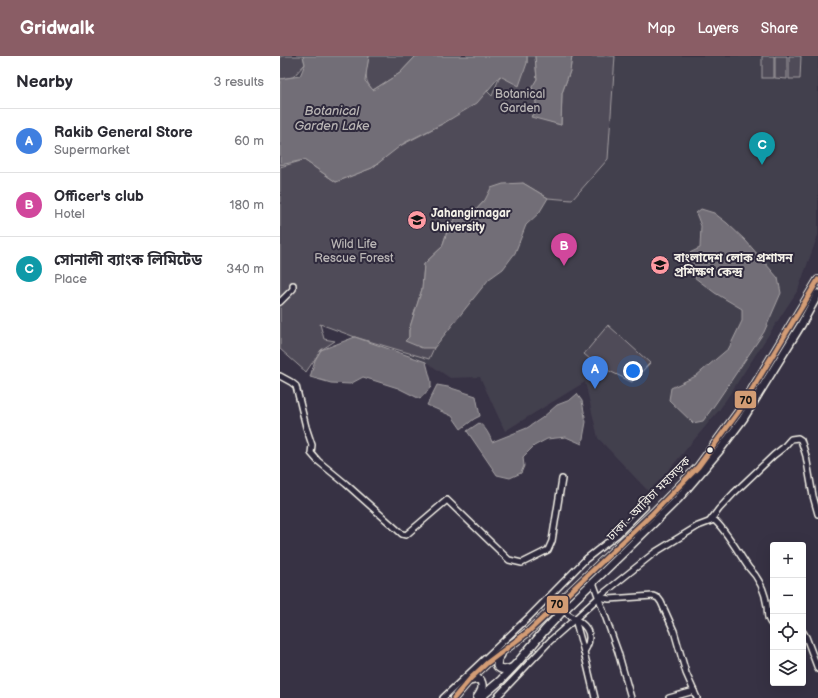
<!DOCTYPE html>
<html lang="en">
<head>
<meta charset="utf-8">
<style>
  body { margin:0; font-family:"Balsamiq Sans","Noto Sans Bengali",sans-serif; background:#f7f7f7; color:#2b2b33 }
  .controls { position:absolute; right:12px; bottom:12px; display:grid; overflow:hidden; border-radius:4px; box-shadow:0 4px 16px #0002 }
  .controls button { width:36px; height:36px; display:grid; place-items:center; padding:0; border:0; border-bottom:1px solid #e1e1e2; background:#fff; color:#2b2b33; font:20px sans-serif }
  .you { position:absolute; left:353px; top:315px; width:14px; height:14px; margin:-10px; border:3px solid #fff; border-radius:50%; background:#1a73e8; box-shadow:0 0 0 6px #1a73e833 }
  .badge { display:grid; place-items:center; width:26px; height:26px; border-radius:50%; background:#8a5d65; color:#fff; font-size:13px; font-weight:700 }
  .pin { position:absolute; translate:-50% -33px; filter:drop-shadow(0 1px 2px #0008) }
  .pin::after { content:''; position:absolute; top:21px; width:14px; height:12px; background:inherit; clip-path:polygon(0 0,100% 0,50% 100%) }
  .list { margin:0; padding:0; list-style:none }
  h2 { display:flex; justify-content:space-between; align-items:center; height:52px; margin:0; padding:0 16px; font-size:17px }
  h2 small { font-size:13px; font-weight:400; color:#7c7c81 }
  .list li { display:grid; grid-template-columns:26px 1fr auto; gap:12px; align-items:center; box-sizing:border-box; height:64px; padding:0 16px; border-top:1px solid #e1e1e2 }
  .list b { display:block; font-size:15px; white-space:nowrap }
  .list p { margin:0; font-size:13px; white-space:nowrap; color:#7c7c81 }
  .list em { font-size:13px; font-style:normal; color:#7c7c81 }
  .icon { flex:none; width:22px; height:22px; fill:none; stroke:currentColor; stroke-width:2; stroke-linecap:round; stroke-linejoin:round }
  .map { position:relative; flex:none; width:538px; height:642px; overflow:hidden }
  header { display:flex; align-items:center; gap:24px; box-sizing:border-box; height:56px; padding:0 20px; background:#8a5d65; color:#fff }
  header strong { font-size:19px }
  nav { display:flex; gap:22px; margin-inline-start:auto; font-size:14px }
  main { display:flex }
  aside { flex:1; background:#fff }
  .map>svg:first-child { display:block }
  .built { fill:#433f4e }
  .green { fill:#504b59; stroke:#a29ea0 }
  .water { fill:#726e77; stroke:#a6a2a4 }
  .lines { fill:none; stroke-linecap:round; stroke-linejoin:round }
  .minor-casing { stroke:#f4f1e8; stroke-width:8 }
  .highway-casing { stroke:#f4f1e8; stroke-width:10 }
  .minor { stroke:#2f2a3d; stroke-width:5 }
  .highway { stroke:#2f2a3d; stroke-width:7 }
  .bus-1-casing { stroke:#2f2a3d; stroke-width:8 }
  .bus-1 { stroke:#d39c74; stroke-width:5 }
  .bus-dot { fill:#f4f1e8; stroke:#2f2a3d; stroke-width:1.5 }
  .labels { text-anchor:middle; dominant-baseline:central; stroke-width:4; stroke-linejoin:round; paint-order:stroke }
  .park-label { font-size:12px; fill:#bbb7b6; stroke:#2f2a3d }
  .poi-label { font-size:12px; font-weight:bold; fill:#f4f1e8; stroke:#2f2a3d; text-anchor:start }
  .street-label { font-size:12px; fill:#f4f1e8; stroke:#2f2a3d }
  .water-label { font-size:13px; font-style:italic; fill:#bab6b5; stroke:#2f2a3d }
  .line-badge { stroke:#2f2a3d; stroke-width:1.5 }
  .pale-badge-label { font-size:11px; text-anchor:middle; font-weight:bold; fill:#111 }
</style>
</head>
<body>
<header>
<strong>Gridwalk</strong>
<nav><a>Map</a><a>Layers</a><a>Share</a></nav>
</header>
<main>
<aside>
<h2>Nearby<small>3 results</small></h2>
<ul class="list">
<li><span class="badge" style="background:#3f7fe0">A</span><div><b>Rakib General Store</b><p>Supermarket</p></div><em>60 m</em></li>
<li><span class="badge" style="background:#d1479c">B</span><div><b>Officer's club</b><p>Hotel</p></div><em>180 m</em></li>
<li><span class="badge" style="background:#0f9aa8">C</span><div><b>সোনালী ব্যাংক লিমিটেড</b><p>Place</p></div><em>340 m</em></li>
</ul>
</aside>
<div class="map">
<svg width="538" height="642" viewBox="0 0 538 642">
  <rect width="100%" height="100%" fill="#373244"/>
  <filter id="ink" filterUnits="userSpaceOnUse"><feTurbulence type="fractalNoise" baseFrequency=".025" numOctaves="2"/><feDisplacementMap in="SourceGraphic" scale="8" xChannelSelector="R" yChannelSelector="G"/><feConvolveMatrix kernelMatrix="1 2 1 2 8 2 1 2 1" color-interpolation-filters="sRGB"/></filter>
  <g filter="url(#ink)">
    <polygon class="built" points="0,0 538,0 538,179 518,234 440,353 382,422 368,435 318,382 305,326 225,375 200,321 170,322 146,306 40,268 0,216"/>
    <g class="green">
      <polygon points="0,0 23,0 25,8 13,21 0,23"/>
      <path d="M89,0H136L120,17L93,34C82,23 87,14 89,0Z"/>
      <path d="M247,0H255L257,23L252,32C255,42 260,52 251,60L281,69L282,37L290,15L292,0H335L328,103L292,144L268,142L243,127L205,144L195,155L178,160L169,169L162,191L144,208L142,233L129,274V281L154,292L149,303L75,281L40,268L44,283L55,285L41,294L26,316L0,293V111L24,104L56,126L92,112L118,91L164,67L207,35L212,40L220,20L247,7Z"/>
      <rect x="482" y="0" width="12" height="22"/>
      <polygon points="495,0 507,0 507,23 495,22"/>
      <polygon points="509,0 521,0 520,23 509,23"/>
      <polygon points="328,269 370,307 352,326 317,309 304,298"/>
    </g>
    <g class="water">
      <polygon points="23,0 89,0 85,25 93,34 120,17 136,0 247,0 247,7 239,30 220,20 197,47 164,67 124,87 92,112 56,126 24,104 0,109 0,23 20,20 25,8"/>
      <path d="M255,0H292L290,15L282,37L281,69L251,61C260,51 255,43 252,31L257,23Z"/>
      <polygon points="243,127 268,142 259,157 246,169 235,197 223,213 209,223 154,292 142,292 125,285 129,281 129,274 142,233 144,208 162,191 169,170 178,160 195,155 205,144 211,132 223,128"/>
      <polygon points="421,153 434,157 447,167 466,185 498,222 501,237 484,276 436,347 423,365 413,367 389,344 391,332 416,320 449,292 462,265 462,253 435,237 402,212 399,202 420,192 421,170 416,157"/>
      <polygon points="75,281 146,306 151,325 151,331 140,343 118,332 83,321 70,328 51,327 30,321 35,304 41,294"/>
      <polygon points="157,329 168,331 196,340 200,360 194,363 181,373 172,360 147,349"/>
      <path d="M297,338L302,345L306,366L302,388L286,381L267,383L254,390L243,401L244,410L241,417L230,422L217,419L187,375L199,367C206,372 209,378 212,386L247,372L262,362L277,349L290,344Z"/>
    </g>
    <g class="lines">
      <g class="minor-casing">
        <g id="minor">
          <polyline points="0,246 13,233 13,229"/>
          <polyline points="0,320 11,326 16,330 26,371 32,389 31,397 38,405 66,428 122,478 126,479 167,444 229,504 242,507 268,494 272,485 282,423"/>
          <polyline points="430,465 439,453 454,437 494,399 503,392 511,383 518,382 521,384 526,400 533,440 538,458"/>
          <polyline points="313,526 338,596 351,642"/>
          <polyline points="319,541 329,543 373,540 378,542 381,546 394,575 406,617 417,642"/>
          <path d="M295,563L319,541L374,497L418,470L434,464C444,471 461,501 469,512C479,522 485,536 487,550C488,559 486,562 493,570"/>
          <path d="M295,563C310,571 313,582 304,596L315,642"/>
          <polyline points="295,563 304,596"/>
          <polyline points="523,576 526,581 538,613"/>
          <polyline points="163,642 249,561 306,503 338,478 365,451"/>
          <polyline points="216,642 270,585 295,563 283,555"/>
          <polyline points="389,642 414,635"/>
        </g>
      </g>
      <g class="highway-casing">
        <g id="highway">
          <path d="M221,599L218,603L217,610C221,615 226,614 232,612"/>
          <path d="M189,625L198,623L201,625C204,631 201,636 197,642"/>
          <polyline points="174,642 191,622 207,607 248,576 372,458 418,411 459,355 538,224"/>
          <polyline points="200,642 221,624 238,606 264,575 280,558 340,500 398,443 439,395 463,363 521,269 538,238"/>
        </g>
      </g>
      <use href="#minor" class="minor"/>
      <use href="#highway" class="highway"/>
      <g class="bus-1-casing">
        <polyline id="bus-1" points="174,642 191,622 207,607 248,576 372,458 418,411 459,355 538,224"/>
      </g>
      <use href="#bus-1" class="bus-1"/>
    </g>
  </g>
  <defs>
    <g id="university-disc" transform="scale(1)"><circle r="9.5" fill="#ff9aa2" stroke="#2f2a3d"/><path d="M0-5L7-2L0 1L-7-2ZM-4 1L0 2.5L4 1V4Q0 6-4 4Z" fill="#111"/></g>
  </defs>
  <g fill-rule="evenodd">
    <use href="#university-disc" x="137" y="164"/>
    <use href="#university-disc" x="380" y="209"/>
  </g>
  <circle class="bus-dot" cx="430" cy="394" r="3.5"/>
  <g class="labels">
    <g class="park-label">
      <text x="240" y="38">Botanical<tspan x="240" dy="14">Garden</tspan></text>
      <text x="74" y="188">Wild Life<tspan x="74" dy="14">Rescue Forest</tspan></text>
    </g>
    <g class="poi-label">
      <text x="151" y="157">Jahangirnagar<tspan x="151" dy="14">University</tspan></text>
      <text x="394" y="202">বাংলাদেশ লোক প্রশাসন<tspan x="394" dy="14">প্রশিক্ষণ কেন্দ্র</tspan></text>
    </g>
    <g class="street-label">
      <text transform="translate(369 443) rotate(-45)">ঢাকা - আরিচা মহাসড়ক</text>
    </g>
    <g class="water-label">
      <text x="52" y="55">Botanical<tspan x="52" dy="15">Garden Lake</tspan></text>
    </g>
  </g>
  <g class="line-badge">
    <rect x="454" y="334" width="23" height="19" rx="4" fill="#d39c74"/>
    <rect x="266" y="539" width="23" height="19" rx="4" fill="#d39c74"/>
  </g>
  <g class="pale-badge-label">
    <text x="466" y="348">70</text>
    <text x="277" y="552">70</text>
  </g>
</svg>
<div class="controls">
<button>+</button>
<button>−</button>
<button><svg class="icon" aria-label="locate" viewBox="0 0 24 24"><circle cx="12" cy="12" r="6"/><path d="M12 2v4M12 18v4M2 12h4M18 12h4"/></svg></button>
<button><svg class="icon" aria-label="layers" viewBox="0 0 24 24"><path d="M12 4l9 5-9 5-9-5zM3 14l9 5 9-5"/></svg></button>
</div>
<div class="you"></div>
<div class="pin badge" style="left:315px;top:333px;background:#3f7fe0">A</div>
<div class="pin badge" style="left:284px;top:210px;background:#d1479c">B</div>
<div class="pin badge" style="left:482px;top:109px;background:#0f9aa8">C</div>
</div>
</main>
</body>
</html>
